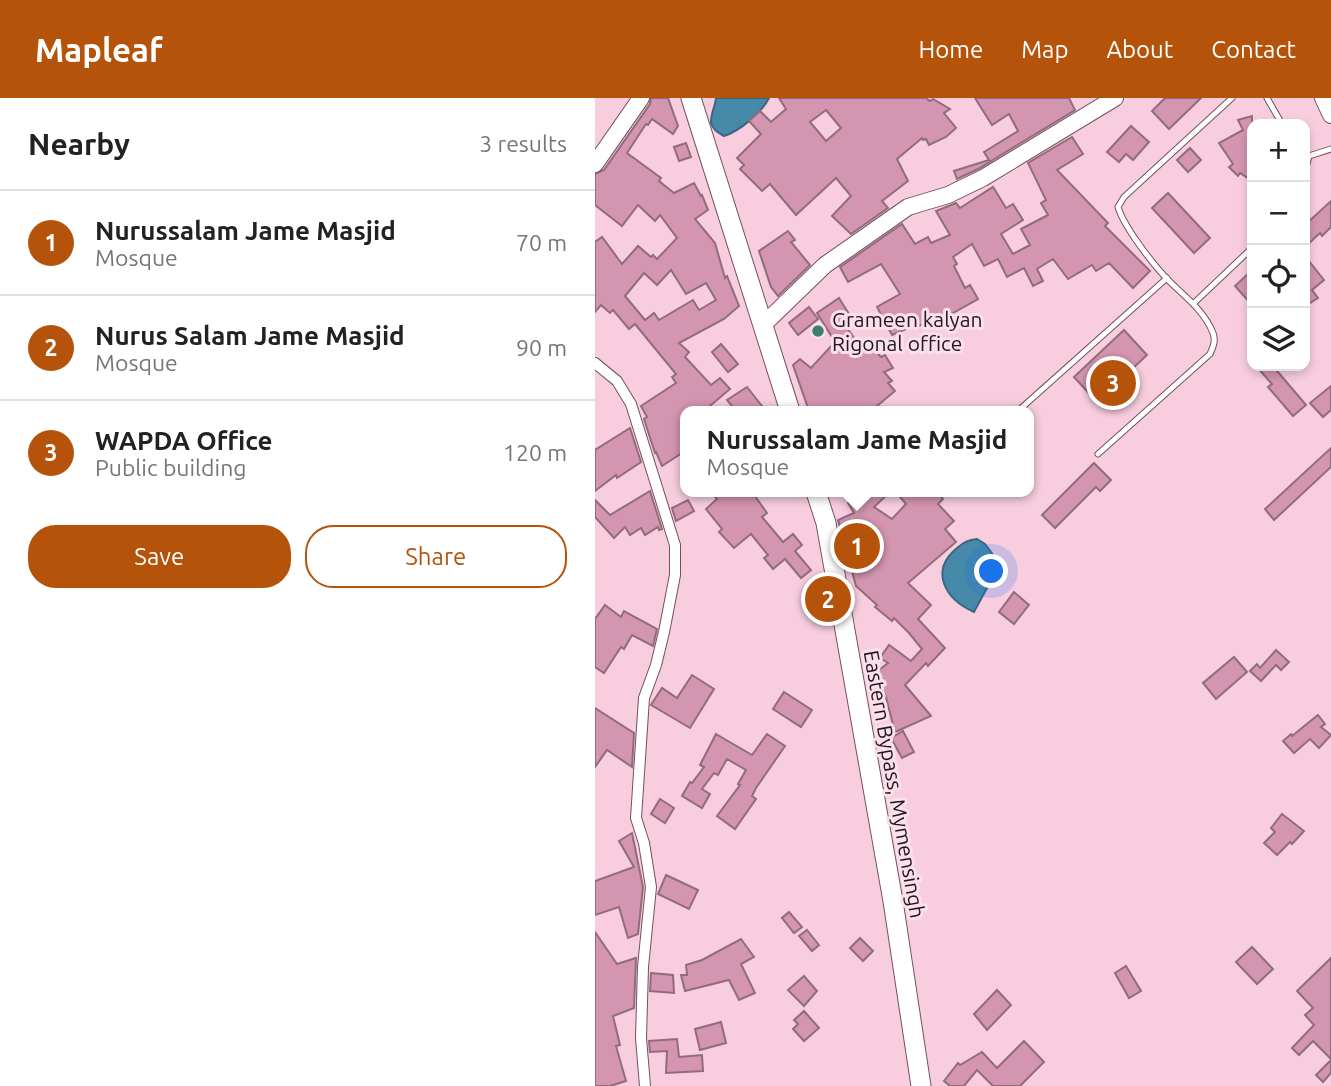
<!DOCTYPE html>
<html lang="en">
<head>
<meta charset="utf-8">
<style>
  body { margin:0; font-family:Ubuntu,sans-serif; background:#f6f6f6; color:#222 }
  .controls { position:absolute; right:21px; top:21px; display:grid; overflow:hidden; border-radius:14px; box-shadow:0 4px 10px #0003 }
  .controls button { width:63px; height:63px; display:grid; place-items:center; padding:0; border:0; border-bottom:2px solid #e0e0e0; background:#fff; color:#222; font:35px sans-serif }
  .you { position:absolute; left:397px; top:474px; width:24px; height:24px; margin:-18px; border:5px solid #fff; border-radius:50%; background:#1a73e8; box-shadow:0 0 0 10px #1a73e833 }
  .badge { display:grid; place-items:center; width:46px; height:46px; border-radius:50%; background:#b45309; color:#fff; font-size:23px; font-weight:700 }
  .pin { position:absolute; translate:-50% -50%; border:4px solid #fff; box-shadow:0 2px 7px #0006 }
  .popup { position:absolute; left:85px; top:308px; width:354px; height:91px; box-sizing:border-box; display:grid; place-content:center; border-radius:14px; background:#fff; filter:drop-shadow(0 2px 5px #0005); font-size:23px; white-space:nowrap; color:#767676 }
  .popup b { font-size:26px; color:#222 }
  .popup::after { content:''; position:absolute; left:50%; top:100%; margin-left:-14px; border:14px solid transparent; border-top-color:#fff }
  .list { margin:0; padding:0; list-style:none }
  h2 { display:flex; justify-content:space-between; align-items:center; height:91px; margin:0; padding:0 28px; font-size:30px }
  h2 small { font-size:23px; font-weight:400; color:#767676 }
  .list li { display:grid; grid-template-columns:46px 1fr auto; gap:21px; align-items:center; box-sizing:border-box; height:105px; padding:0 28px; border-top:2px solid #e0e0e0 }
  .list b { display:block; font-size:26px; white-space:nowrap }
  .list p { margin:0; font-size:23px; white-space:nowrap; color:#767676 }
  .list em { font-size:23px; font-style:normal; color:#767676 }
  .actions { display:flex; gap:14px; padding:21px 28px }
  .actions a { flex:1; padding:16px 0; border:2px solid #b45309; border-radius:28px; text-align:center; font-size:24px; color:#b45309 }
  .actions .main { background:#b45309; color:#fff }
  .icon { flex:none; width:38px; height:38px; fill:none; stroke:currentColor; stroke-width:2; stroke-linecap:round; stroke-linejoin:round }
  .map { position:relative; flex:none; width:736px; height:988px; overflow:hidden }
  header { display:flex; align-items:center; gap:42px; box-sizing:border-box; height:98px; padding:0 35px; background:#b45309; color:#fff }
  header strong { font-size:33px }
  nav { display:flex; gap:38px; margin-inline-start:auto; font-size:24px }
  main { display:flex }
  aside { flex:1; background:#fff }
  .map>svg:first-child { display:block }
  .water { fill:#4689a9; stroke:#3c667f; stroke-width:2 }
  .building { fill:#d495b0; stroke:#916c7c; stroke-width:2; fill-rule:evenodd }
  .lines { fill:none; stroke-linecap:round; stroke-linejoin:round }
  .lane-casing { stroke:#735060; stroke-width:7 }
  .street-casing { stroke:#735060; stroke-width:12 }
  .secondary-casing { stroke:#735060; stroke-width:18 }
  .highway-casing { stroke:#735060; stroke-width:21 }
  .lane { stroke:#fff; stroke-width:5 }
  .street { stroke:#fff; stroke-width:10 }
  .secondary { stroke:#fff; stroke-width:16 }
  .highway { stroke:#fff; stroke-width:19 }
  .poi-dot { fill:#417f6c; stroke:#fae0eb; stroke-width:2.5 }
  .labels { text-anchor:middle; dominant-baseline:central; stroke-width:6; stroke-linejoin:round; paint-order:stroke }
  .poi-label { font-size:21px; fill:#24161c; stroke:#fae0eb; text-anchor:start }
  .street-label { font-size:21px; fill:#24161c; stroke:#fae0eb }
</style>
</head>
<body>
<header>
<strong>Mapleaf</strong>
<nav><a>Home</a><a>Map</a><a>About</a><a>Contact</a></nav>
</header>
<main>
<aside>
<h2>Nearby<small>3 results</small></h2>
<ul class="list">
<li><span class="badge">1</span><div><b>Nurussalam Jame Masjid</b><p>Mosque</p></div><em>70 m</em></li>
<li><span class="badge">2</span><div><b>Nurus Salam Jame Masjid</b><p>Mosque</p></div><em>90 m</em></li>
<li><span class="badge">3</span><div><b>WAPDA Office</b><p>Public building</p></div><em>120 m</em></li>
</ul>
<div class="actions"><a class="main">Save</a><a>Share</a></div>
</aside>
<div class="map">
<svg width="736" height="988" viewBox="0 0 736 988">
  <rect width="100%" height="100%" fill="#f8cedf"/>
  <g class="water">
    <path d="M121,0H174C167,14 145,33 129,38C107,27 119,17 121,0Z"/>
    <path d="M382,441L390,446L405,466L379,514C350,501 334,473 362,450C369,444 373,442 382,441Z"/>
  </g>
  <g class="building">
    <path d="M56,0H73L83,28L78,36L57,21L53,27L51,26L32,55L66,80L64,83L79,95L99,85L106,98L107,97L113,112L100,121L120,145L130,180L132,178L144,208L129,221L84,245L94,254L90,259L116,287L125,280L135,291L109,313H90V353L67,368L61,354L60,355L49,321L52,319L46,308L81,285L77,279L81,276L40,226L34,231L18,212L15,215L6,207L0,214V144L7,139L27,166L43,148L56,159L58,157L62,161L82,140L65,117L60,123L43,107L27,128L0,107V76L9,72L55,6ZM76,172L91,196L111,185L121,202L104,212L98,202L64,222L59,215L50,222L30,198L49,175L62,187Z"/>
    <path d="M184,0H331L335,3L338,1L355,11L349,15L361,30L351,39L334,47L331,41L328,42L327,40L302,61L313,83L287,103L293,110L256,136L237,118L256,98L241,80L201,117L175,86L167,93L145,71L149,67L142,60L166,36L154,23L165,13L176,24L191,11ZM231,12L246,30L231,43L215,24Z"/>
    <polygon points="380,0 474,0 480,12 383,71 362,81 359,73 394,62 389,54 423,33 414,16 397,27"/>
    <polygon points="570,0 606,0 574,31 557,13"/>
    <polygon points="657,18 657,83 645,75 643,78 634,69 638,66 624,45 648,32 643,22"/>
    <polygon points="536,28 554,44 538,62 531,56 524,64 512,54"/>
    <polygon points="477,39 488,56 462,72 513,125 510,128 555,173 538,190 514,165 501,173 497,167 473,181 458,161 442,171 448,183 438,188 429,170 412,179 403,161 389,168 377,146 358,159 362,166 359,168 370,190 375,187 383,201 340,225 337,221 324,228 323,226 297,237 282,209 305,196 286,166 253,184 245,169 307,126 320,146 333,139 336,145 355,137 341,113 361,105 365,110 398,89 411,110 418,106 428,122 406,136 418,156 435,147 426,131 453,117 446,105 451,102 433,65"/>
    <polygon points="91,45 96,59 84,63 79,49"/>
    <polygon points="595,50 606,62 593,74 582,62"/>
    <polygon points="573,95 615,140 599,155 557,110"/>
    <polygon points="736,103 736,129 727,138 725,135 710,149 710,127"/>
    <polygon points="193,133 200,142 196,144 215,167 183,198 176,189 164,153"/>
    <polygon points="710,158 729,182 717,192 723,200 710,208"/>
    <polygon points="657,172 657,207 640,188"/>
    <polygon points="244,200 254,216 246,221 268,253 277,249 286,259 290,257 298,270 289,274 297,283 293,285 300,293 282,308 286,313 214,313 198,267 205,261 216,270 240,244 222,215"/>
    <polygon points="214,209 223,221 203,237 194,225"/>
    <polygon points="529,232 552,257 502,304 479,279"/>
    <polygon points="126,246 143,266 133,274 117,254"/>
    <polygon points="661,268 678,268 711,307 698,318 673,289 677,286"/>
    <polygon points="736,288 736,312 728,319 715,305"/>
    <polygon points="152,289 163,303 171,313 141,313 132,302"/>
    <polygon points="35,330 46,364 22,380 21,377 0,393 0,352"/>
    <polygon points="736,350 736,369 679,422 670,411"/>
    <polygon points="499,365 516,382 505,393 501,389 460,430 447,417"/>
    <polygon points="55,393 67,431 64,432 63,429 50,437 46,430 35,437 30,429 19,440 0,419 0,402 15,417"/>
    <polygon points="116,394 157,394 172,415 167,419 188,444 198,436 207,447 200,453 216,472 206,480 190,461 178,471 169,460 173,457 156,436 139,450 124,434 127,431 111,411 122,401"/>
    <polygon points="269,394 295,394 279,409 297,421 311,406 301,394 341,394 348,401 343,406 359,423 350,431 361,444 313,485 336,507 323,521 350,550 333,568 331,565 310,587 336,618 300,634 290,596 283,599 276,578 293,565 285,560 294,547 316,563 327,551 314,535 299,520 297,523 280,509 282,507 261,488 243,422 259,415 253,405"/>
    <polygon points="93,402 99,413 81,423 77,410"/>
    <polygon points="419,494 434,507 419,526 404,514"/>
    <polygon points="10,507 26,519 29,513 62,531 58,548 37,537 29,551 26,549 9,575 0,569 0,521"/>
    <polygon points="681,552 694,564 686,572 681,567 666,583 655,573 662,566 665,570"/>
    <polygon points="639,559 652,574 621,601 608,585"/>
    <polygon points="97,577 119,591 95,630 56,607 67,590 82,600"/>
    <polygon points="189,594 217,612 206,629 178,611"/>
    <polygon points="0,610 39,635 37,669 12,652 0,669"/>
    <polygon points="723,617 730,626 726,629 736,637 724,650 715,641 699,655 688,643 696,636 697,638"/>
    <polygon points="308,633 319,654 307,660 296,640"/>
    <polygon points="121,636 157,657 172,636 190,648 161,690 157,698 161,701 140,731 122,718 145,687 143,686 151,672 132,661 123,677 119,675 107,691 115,696 107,710 87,698 95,684 97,685 109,669 105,667"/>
    <polygon points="65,701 79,710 70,725 56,716"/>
    <polygon points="687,716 709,733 697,746 695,744 682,757 669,745 680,734 676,730"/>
    <polygon points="37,735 48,789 43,836 33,840 24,809 0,817 0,783 39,769 24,743"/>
    <polygon points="71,777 103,792 94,811 63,796"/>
    <polygon points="194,814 207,829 199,835 187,820"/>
    <polygon points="212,832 224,847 217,853 204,838"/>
    <polygon points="0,834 22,866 41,860 39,910 18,918 25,947 21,948 31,983 15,988 0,988"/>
    <polygon points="265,840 278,853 268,863 255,850"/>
    <polygon points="146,841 159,859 146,866 160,895 144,902 134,882 90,893 86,877 92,877 91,867 107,862"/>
    <polygon points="657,849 678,871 662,886 641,864"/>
    <polygon points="736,860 736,961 718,943 704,957 697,950 719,927 710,917 718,910 702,893"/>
    <polygon points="531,868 546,893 534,900 520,875"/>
    <polygon points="56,875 78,877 79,895 55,893"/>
    <polygon points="209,878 222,893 209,908 193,892"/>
    <polygon points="402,892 416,907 392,932 379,916"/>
    <polygon points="209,913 224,930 209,943 198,931 203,926 199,922"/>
    <polygon points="126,924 131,945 105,952 100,931"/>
    <polygon points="82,941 84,959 107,957 108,973 71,975 72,953 55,954 54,943"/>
    <polygon points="429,943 449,964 425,988 398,988 382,972 369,988 355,988 349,983 363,965 365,967 387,954 402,970"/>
    <polygon points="736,962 736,975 728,984 721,977"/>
  </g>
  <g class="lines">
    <g class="lane-casing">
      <g id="lane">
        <polyline points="672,0 687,26"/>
        <polyline points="710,53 714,58 710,74"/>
        <polyline points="714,58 736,51"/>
        <polyline points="599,205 657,150"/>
        <polyline points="423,313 572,180"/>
        <path d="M503,356L615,256C618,249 621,243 618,235C609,212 589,198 572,181C557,165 529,129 523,109L529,99L637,0"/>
      </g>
    </g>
    <g class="street-casing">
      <polyline id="street" points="0,265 22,283 36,306 80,447 80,477 69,534 61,567 49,600 41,720 49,745 56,789 48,869 46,940 50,988"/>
    </g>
    <g class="secondary-casing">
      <g id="secondary">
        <polyline points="728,0 736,17"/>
        <polyline points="0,66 46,0"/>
        <polyline points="168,227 230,167 313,109 353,97 388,80 520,0"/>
      </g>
    </g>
    <g class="highway-casing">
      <g id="highway">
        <polyline points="96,0 195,313"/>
        <polyline points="221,394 231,425 298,803 326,988"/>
      </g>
    </g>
    <use href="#lane" class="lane"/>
    <use href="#street" class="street"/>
    <use href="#secondary" class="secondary"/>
    <use href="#highway" class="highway"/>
  </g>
  <circle class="poi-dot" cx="223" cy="233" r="7"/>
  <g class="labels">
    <g class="poi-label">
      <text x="237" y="221">Grameen kalyan<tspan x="237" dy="24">Rigonal office</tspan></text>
    </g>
    <g class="street-label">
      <text transform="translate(300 686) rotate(80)">Eastern Bypass, Mymensingh</text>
    </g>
  </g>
</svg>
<div class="controls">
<button>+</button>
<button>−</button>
<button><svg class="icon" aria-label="locate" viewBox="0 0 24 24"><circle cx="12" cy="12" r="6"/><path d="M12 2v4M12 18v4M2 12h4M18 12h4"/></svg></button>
<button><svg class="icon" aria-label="layers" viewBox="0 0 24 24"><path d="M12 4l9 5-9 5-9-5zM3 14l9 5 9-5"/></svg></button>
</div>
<div class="you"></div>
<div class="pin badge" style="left:262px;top:448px">1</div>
<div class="popup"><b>Nurussalam Jame Masjid</b>Mosque</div>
<div class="pin badge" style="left:233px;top:501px">2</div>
<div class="pin badge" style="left:518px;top:285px">3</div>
</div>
</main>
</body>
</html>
